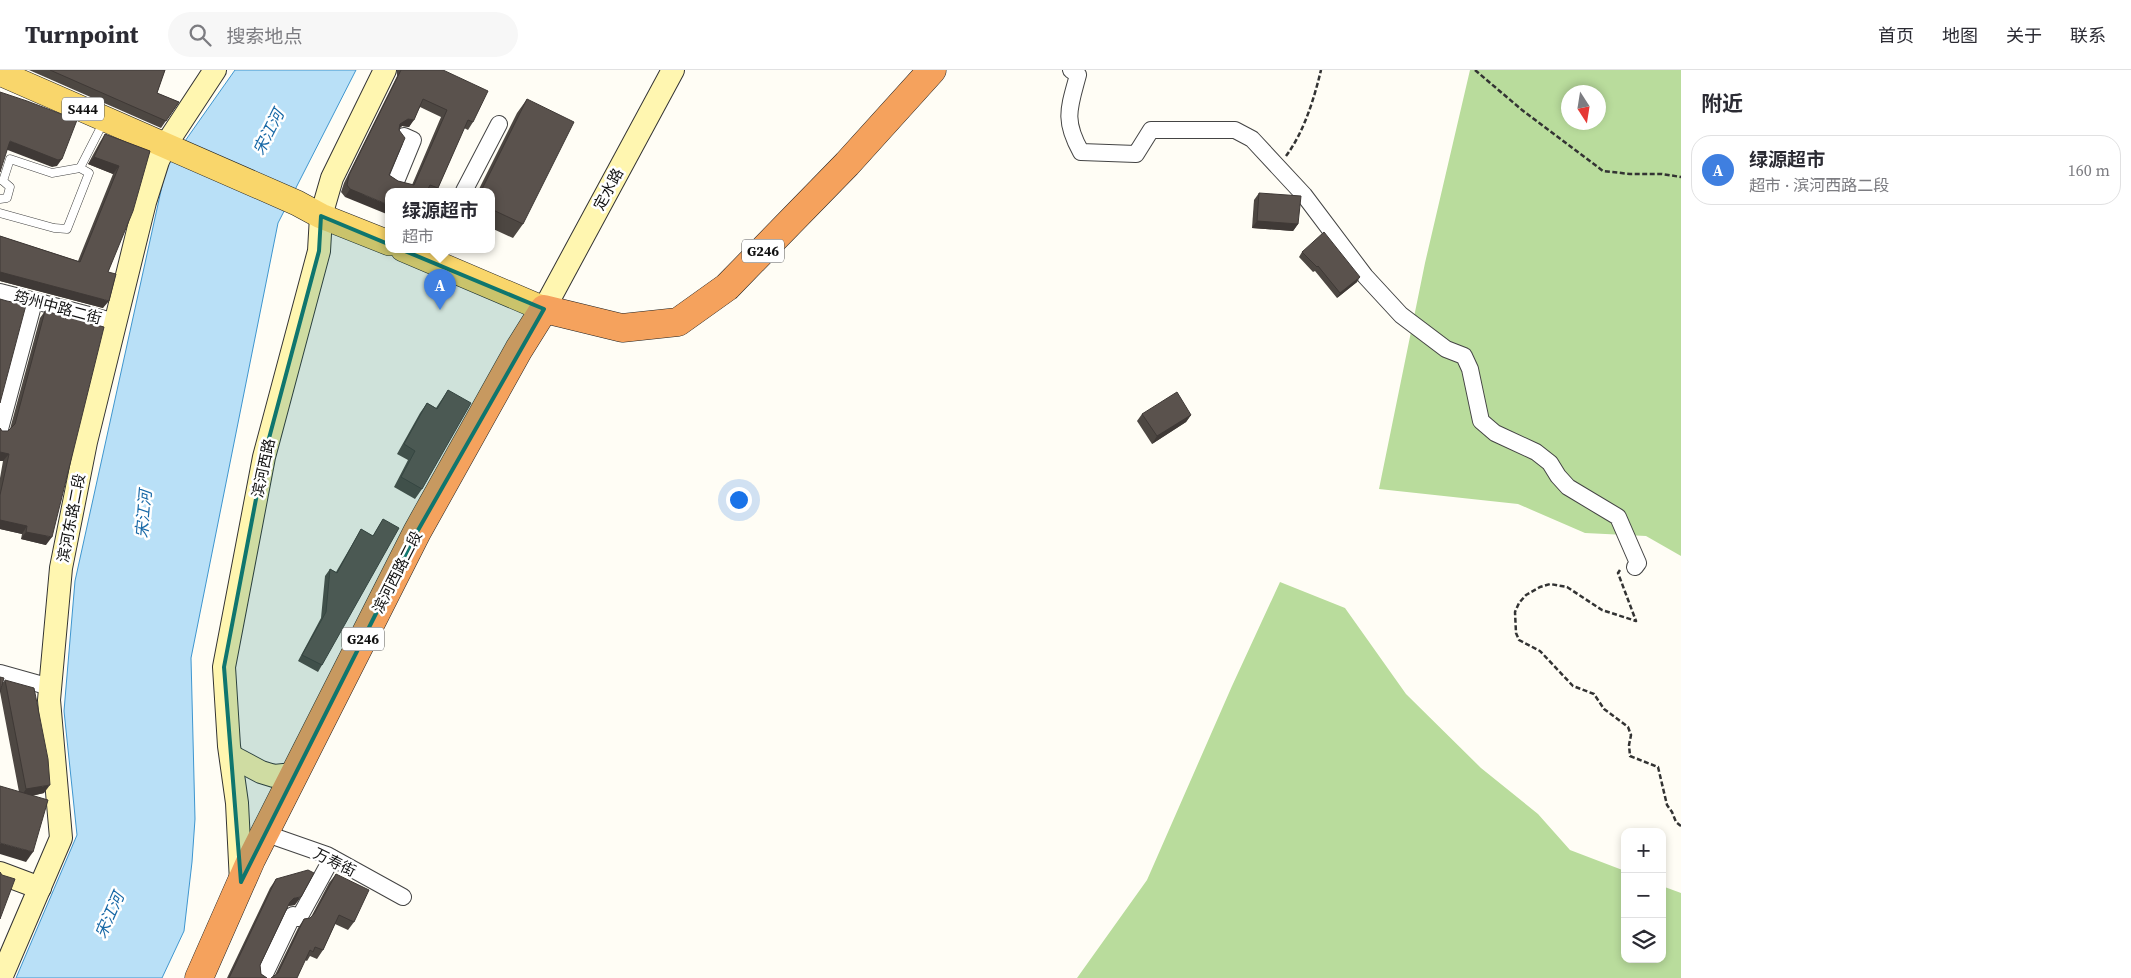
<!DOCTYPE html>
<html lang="zh">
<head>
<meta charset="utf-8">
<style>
  body { margin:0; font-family:"Source Serif 4","Noto Sans SC",serif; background:#f7f7f7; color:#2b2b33 }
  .controls { position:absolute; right:15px; bottom:15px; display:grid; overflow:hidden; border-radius:10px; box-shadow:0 2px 8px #0003 }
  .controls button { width:45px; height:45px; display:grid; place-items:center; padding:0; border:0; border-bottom:1px solid #e1e1e2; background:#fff; color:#2b2b33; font:25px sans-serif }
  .compass { position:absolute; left:1561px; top:15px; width:45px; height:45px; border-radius:50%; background:#fff; box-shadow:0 2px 8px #0003; rotate:168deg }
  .you { position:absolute; left:738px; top:429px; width:18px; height:18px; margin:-12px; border:4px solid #fff; border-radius:50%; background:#1a73e8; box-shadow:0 0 0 8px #1a73e833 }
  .badge { display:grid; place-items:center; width:32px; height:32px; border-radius:50%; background:#111827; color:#fff; font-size:16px; font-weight:700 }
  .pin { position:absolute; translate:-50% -41px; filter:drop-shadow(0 1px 2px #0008) }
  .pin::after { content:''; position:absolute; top:26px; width:18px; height:15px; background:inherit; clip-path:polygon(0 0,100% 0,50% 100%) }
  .popup { position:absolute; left:385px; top:118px; width:110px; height:65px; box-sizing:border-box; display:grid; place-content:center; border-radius:10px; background:#fff; filter:drop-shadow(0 1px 4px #0005); font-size:16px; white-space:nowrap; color:#7c7c81 }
  .popup b { font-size:19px; color:#2b2b33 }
  .popup::after { content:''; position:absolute; left:50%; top:100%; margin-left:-10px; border:10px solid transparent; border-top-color:#fff }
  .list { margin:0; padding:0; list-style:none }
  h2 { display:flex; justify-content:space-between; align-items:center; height:65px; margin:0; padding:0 20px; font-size:21px }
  h2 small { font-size:16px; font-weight:400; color:#7c7c81 }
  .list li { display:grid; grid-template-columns:32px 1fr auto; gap:15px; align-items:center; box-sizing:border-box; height:70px; margin:0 10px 10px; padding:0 10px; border:1px solid #e1e1e2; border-radius:20px }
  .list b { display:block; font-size:19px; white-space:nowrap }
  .list p { margin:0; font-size:16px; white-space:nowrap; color:#7c7c81 }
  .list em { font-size:16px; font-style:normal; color:#7c7c81 }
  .icon { flex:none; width:28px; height:28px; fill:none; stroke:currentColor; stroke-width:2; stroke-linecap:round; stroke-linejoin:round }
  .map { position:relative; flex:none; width:1681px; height:908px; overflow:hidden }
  header { display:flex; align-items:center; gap:30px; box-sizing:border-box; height:70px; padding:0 25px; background:#fff; border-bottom:1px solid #e1e1e2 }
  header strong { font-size:24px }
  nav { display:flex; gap:28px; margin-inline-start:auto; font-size:18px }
  .search { width:350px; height:45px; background:#f7f7f7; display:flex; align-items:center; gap:12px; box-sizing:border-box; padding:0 18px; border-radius:28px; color:#7c7c81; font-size:19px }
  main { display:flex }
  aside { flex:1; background:#fff }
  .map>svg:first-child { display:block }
  .forest { fill:#b9dc9c; fill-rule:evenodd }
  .water { fill:#b9e0f7; stroke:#3f96cf }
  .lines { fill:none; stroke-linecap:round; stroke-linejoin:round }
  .lane-casing { stroke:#444; stroke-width:9 }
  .street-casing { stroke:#444; stroke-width:18 }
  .secondary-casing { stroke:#333; stroke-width:24 }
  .primary-casing { stroke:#222; stroke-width:26 }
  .highway-casing { stroke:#222; stroke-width:29 }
  .path { stroke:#333; stroke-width:2.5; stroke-dasharray:5 2.5; stroke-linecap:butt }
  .lane { stroke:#fff; stroke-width:8 }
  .street { stroke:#fff; stroke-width:16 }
  .secondary { stroke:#fff6b0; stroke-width:22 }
  .primary { stroke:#f9d66b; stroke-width:25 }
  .highway { stroke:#f5a25d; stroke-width:28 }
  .wall { fill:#4d4742; fill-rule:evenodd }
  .shaded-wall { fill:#3f3936 }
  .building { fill:#5a524d; stroke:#3f3936; fill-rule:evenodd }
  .marked { fill:#0f766e; fill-opacity:0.2; stroke:#0f766e; stroke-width:4; stroke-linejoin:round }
  .labels { text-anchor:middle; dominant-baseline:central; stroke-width:5; stroke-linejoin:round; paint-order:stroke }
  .shield { fill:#fff; stroke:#585858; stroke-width:1 }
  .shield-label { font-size:14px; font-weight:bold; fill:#111 }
  .street-label { font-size:15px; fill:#111; stroke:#fff }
  .water-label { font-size:16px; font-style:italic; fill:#1768a6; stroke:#fff }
</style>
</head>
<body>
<header>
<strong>Turnpoint</strong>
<div class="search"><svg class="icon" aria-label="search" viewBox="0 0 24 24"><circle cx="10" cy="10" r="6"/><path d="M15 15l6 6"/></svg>搜索地点</div>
<nav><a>首页</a><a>地图</a><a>关于</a><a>联系</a></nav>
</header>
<main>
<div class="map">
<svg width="1681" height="908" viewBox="0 0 1681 908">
  <rect width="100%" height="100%" fill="#fffdf5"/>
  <g class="forest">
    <path d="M1470,0H1681V486L1646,466L1585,463L1518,434L1379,419L1425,193ZM1568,22H1598V52H1568Z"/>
    <polygon points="1280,512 1345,538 1406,624 1481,698 1538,744 1570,780 1625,801 1625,889 1662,889 1662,816 1681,823 1681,908 1077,908 1147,810 1232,616"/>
  </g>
  <polygon class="water" points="235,0 356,0 278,153 191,588 195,749 192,792 184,861 162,908 16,908 77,765 64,641 75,511 166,98"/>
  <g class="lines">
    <g class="lane-casing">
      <g id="lane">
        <polyline points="80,98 103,53"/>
        <polyline points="0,129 7,128 10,117 3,111 10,89 52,103 80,98 89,103 67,159 54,158 0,143"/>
      </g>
    </g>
    <g class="street-casing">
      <g id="street">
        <path d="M1071,0L1078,5C1069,38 1063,50 1081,82L1136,84L1151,60H1235L1252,69L1304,125L1365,206L1401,245L1446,279L1464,286L1470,299L1481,351L1495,363L1536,382L1550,393L1558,406L1568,417L1618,447L1638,493L1635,497"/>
        <polyline points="397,109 413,70 404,66"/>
        <polyline points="464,121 499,54"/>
        <polyline points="0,222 116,252"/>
        <polyline points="0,359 34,232"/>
        <polyline points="0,603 50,617"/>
        <polyline points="264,763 327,785 403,827"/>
        <polyline points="263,908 293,845 299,848 332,788"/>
      </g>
    </g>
    <g class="secondary-casing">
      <g id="secondary">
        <polyline points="544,239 673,0"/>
        <polyline points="231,686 261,702 274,706 294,704"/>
        <polyline points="0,803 40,818"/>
        <polyline points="241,812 237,733 229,676 224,597 264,387 319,181 321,146 332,108 385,0"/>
        <polyline points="1,908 61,768 49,630 61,498 86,372 145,132 158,91 165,76 215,0"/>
      </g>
    </g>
    <g class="primary-casing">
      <g id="primary">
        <polyline points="0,3 297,133 321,146 389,173"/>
        <polyline points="403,179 544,239"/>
      </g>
    </g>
    <g class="highway-casing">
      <polyline id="highway" points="199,908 251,790 417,462 519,279 544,239 622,258 678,252 727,217 847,94 932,0"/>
    </g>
    <g class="path">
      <polyline points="1475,0 1522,40 1603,101 1630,104 1662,104 1681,107"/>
      <path d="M1286,86C1304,62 1314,29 1321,0"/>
      <polyline points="1620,500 1618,503 1636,551 1602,540 1567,517 1550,514 1540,517 1526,525 1519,533 1515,542 1516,563 1519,570 1540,581 1573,616 1594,624 1604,639 1628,657 1631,665 1629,675 1630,686 1658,697 1667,735 1672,742 1676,752 1681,756"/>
    </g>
    <use href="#lane" class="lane"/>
    <use href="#street" class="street"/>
    <use href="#secondary" class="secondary"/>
    <use href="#primary" class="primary"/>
    <use href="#highway" class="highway"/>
  </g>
  <g class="wall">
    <polygon points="29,0 165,0 157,23 179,32 161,58"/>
    <path d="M397,0H443L473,52L468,60L464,58L438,118L436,121H389L345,127L341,122L344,113L397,6ZM420,37L441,47L412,115L398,111L389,105L400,58L402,56L409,57Z"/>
    <polygon points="527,29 523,154 513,168 491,158 491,121 478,121 517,43"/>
    <polygon points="105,64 150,81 108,202 103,238 0,211 0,166 78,191 113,104 88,94 100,72"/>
    <polygon points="1259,123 1298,154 1293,161 1252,158 1254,130"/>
    <polygon points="1302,182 1357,212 1337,228 1315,201 1313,202 1299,187"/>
    <polygon points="45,241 46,475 21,469 22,464 0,459 0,408 3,391 0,391 0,358 2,361 8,361 10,359 40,248"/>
    <polygon points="448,320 422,419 415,429 394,417 408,390 397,384 420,343 427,333 436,338"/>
    <polygon points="1142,344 1191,345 1186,352 1152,374 1137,351"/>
    <polygon points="383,449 322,595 318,602 298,591 321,548 325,506 330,499 336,502 357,466 361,459 373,466"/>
    <polygon points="5,610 44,723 32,726 26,792 19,722 0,622 2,614"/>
    <polygon points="336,804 354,852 348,860 335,854 323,880 317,889 310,886 307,891 305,890 275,905 298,858 304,849 310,848 311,847 329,813"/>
    <polygon points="276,809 295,835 288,836 260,895 261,904 267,908 227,908 270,818"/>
  </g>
  <g class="shaded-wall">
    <polygon points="408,49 414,50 409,57 402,56 395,62 400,54"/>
    <polygon points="10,71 62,89 57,96 52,97 5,79"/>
    <polygon points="94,87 119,96 113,104 88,94"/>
    <polygon points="350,119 389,135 389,145 345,127"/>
    <polygon points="1257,151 1298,154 1293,161 1252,158"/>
    <polygon points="0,202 109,231 103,238 0,211"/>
    <polygon points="1360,207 1357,212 1337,228 1340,223"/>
    <polygon points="1191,345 1186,352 1152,374 1157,366"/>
    <polygon points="0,382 9,384 3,391 0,391"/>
    <polygon points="0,450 27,456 22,464 0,459"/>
    <polygon points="26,462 52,467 46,475 21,469"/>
    <polygon points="50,715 44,723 20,728 26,719"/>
    <polygon points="0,773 33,782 26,792 0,784"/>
    <polygon points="301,827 295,835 288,836 290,832 294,828"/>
  </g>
  <g class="building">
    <polygon points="50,0 165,0 157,23 179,32 166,51"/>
    <path d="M401,0H443L488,21L473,52L468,50L438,118L430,115L427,121H389V135L350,119L347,115L349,105ZM423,29L447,40L414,115L398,111L389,105L405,68L399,60L400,54L408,49L414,50Z"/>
    <polygon points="0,22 27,31 77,50 62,89 58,90 10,71 0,102"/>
    <polygon points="527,29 574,52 523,154 491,139 491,121 481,121"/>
    <polygon points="105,64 150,81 133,141 108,202 116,204 109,231 0,202 0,166 80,192 119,96 94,87"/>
    <polygon points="1259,123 1301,126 1298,154 1257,151"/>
    <polygon points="1324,162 1360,207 1340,223 1318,196 1317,197 1302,182"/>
    <polygon points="0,229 7,231 26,235 0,333"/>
    <polygon points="45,241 104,257 52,467 26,462 27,456 0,450 0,425 9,384 0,382 0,358 2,361 8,361 15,354"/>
    <polygon points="448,320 471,333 422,419 401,407 415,381 404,374 427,333 437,339"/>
    <polygon points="1177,322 1191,345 1157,366 1142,344"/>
    <polygon points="383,449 399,458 322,595 302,585 326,542 330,499 337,503 361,459 373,466"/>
    <polygon points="0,607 4,608 0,622"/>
    <polygon points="5,610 34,618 48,689 50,715 26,719"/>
    <polygon points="0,716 48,730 33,782 0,773"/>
    <polygon points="308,800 314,803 301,827 294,828 290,832 260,895 261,904 267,908 229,908 276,809"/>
    <polygon points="0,802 2,805 15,809 0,849"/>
    <polygon points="336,804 369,820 354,852 339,845 323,880 315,877 313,882 310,880 297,908 271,908 278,903 304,849 310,848 314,844"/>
  </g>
  <path class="marked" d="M321,146L544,239L417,462L241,812L224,597L264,387L319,181Z"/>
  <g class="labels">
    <g class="shield">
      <rect x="62" y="27.5" width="42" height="23" rx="4"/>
      <rect x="742" y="169.5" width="42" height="23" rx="4"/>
      <rect x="342" y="557.5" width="42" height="23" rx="4"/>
    </g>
    <g class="shield-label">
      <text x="83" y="39">S444</text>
      <text x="763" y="181">G246</text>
      <text x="363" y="569">G246</text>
    </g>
    <g class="street-label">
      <text transform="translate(608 119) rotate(-62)">定水路</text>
      <text transform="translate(58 237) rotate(15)">筠州中路二街</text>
      <text transform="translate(263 398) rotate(-78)">滨河西路</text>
      <text transform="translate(71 448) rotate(-79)">滨河东路二段</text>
      <text transform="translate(397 502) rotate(-63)">滨河西路二段</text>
      <text transform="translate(335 792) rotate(26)">万寿街</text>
    </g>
    <g class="water-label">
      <text transform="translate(268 62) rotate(-63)">宋江河</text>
      <text transform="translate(143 444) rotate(-85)">宋江河</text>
      <text transform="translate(109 845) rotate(-66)">宋江河</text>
    </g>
  </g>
</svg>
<div class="controls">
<button>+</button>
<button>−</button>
<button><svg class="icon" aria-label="layers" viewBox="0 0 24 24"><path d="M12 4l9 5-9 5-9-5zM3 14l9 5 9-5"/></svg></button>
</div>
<svg class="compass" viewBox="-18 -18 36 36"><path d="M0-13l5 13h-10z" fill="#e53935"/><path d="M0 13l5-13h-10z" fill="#7c7c81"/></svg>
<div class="you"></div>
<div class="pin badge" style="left:440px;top:240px;background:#3f7fe0">A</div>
<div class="popup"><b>绿源超市</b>超市</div>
</div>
<aside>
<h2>附近<small></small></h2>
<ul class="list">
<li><span class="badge" style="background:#3f7fe0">A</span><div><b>绿源超市</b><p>超市 · 滨河西路二段</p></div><em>160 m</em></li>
</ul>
</aside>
</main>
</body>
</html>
